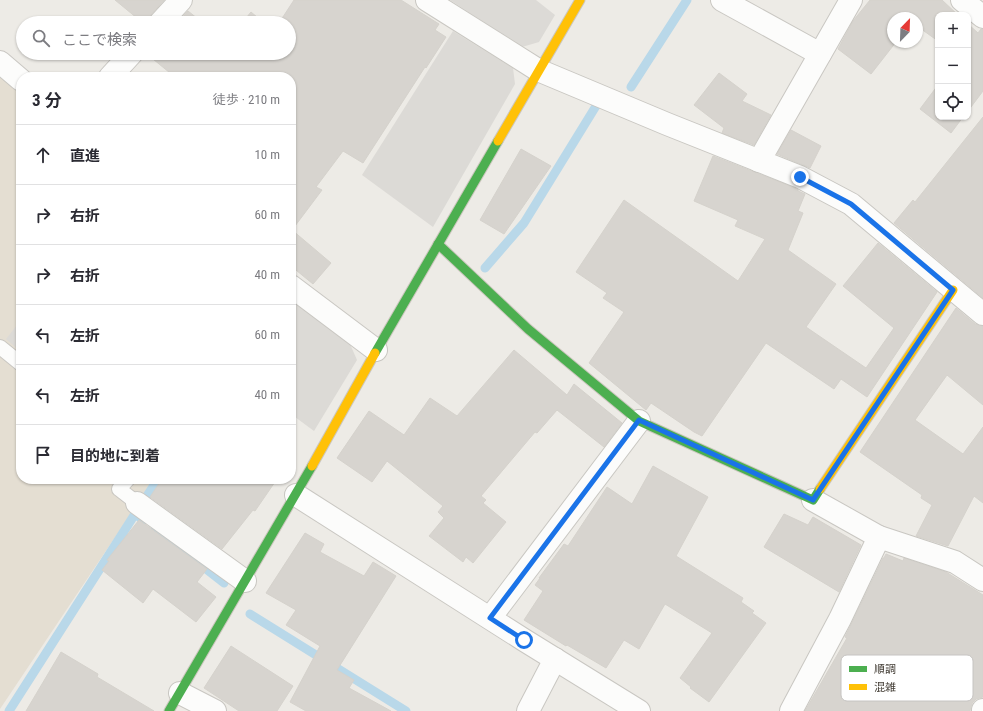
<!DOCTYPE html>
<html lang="ja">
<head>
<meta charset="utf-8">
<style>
  body { margin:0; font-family:"Roboto Condensed","Noto Sans JP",sans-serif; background:#f7f7f7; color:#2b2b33 }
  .controls { position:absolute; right:12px; top:12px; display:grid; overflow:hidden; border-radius:8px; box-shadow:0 1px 3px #0004 }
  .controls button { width:36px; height:36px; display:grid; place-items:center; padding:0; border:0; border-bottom:1px solid #e1e1e2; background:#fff; color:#2b2b33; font:20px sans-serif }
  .compass { position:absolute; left:887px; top:12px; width:36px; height:36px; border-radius:50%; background:#fff; box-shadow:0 1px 3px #0004; rotate:23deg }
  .stop { position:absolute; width:12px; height:12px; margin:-9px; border:3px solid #1a73e8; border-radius:50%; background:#fff }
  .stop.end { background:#1a73e8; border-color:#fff; box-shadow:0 1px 4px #0008 }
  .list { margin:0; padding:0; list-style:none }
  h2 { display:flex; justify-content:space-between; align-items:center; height:52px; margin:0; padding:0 16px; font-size:17px }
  h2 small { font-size:13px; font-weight:400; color:#7c7c81 }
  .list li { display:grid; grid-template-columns:26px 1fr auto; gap:12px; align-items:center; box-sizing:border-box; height:60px; padding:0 16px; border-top:1px solid #e1e1e2 }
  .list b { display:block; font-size:15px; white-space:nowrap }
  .list em { font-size:13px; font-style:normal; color:#7c7c81 }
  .icon { flex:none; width:22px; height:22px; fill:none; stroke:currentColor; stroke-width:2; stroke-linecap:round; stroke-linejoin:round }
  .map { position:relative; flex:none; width:983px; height:711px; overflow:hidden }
  .search { position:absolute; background:#fff; box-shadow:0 1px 3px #0004; left:16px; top:16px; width:280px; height:44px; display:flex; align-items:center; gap:10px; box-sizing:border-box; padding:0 14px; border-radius:22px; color:#7c7c81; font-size:15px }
  .panel { position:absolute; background:#fff; box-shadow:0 1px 3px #0004; left:16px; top:72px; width:280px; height:412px; border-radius:16px }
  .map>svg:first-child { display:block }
  .education { fill:#e4ded2 }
  .parking { fill:#dcdad6 }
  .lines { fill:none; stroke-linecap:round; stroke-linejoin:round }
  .stream { stroke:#b9d8e9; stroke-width:9 }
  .building { fill:#d7d4cf; stroke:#d5d2cc }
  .lane-casing { stroke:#c9c7c2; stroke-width:16 }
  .street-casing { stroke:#c9c7c2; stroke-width:24 }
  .fast-casing { stroke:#ccc7be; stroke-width:11 }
  .slow-casing { stroke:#ccc7be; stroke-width:11 }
  .lane { stroke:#fcfcfb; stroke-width:14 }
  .street { stroke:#fcfcfb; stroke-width:22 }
  .fast { stroke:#4caf50; stroke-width:9 }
  .slow { stroke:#ffc107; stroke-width:9 }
  .route { stroke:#1a73e8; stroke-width:5 }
  .key { fill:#fff; stroke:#c6c4c2; stroke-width:1 }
  .key-label { font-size:11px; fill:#423c34 }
</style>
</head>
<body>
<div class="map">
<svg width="983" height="711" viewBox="0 0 983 711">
  <rect width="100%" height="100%" fill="#edebe6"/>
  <polygon class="education" points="0,76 21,92 21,479 154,479 0,709"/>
  <g class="parking">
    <polygon points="450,0 536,0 555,15 539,42 522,47"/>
    <polygon points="453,31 513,68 515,84 433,227 362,175"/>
    <polygon points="291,296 350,344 357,360 314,431 291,414"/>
    <polygon points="21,320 21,352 6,339"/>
  </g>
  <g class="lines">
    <g class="stream">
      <polyline points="631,87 687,0"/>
      <polyline points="485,268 524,223 596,106"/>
      <polyline points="147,496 158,479"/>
      <polyline points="155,529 224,583"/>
      <polyline points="250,614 406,711"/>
      <polyline points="9,711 135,514 143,520"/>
    </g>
  </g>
  <g class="building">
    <polygon points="115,0 164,0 151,15 148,23 143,23"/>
    <polygon points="294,0 401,0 439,24 435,30 446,37 426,68 425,67 363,163 343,151 316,187 322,190 292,230 331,263 313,284 291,266 291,77 175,77 148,55 150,53 289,53 289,23 279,23"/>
    <polygon points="870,0 942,0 958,15 938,15 938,41 917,26 917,18 893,18 893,42 896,42 871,74 838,49 853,21"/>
    <polygon points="188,11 203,23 177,23"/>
    <polygon points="251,12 264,23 242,23"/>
    <polygon points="968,24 978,33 981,29 983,29 983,91 968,111"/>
    <polygon points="719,73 747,94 742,101 771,115 754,145 722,133 724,128 694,105"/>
    <polygon points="938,85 938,117 963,117 951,133 920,109"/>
    <polygon points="983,117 983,298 894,223 913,200 915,202"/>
    <polygon points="791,130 821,146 810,168 777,154"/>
    <polygon points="521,149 551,166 504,234 480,220"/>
    <polygon points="713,156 795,188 798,190 798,191 805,194 798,211 803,213 788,250 836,284 806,327 866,368 894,328 843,286 878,243 937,292 867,397 841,379 834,389 766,343 702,436 694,432 651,403 646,410 589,363 624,312 603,298 607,293 576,272 624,200 738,281 765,239 735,226 738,220 694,201"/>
    <polygon points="956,308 975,324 983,326 983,405 947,375 915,420 963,454 983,427 983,503 974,496 948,546 916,536 932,505 921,498 922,495 860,452"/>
    <polygon points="514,350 567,395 574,384 622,423 604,447 557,410 537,433 535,432 481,496 486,500 483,503 506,522 473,563 466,557 463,562 429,536 444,518 438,512 443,506 387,461 372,482 337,458 369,411 404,435 430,398 457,416"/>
    <polygon points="653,466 708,497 676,556 743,598 741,602 754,611 752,613 766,623 709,702 690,688 691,687 680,678 712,633 665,604 639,649 624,640 606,668 567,645 566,646 524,620 543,591 535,585 540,578 539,578 564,544 568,546 607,487 632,504"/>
    <polygon points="162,479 277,479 255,511 253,510 222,549 150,497"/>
    <polygon points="784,514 808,525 813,517 861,545 839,592 764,547"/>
    <polygon points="139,520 207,569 197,582 216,597 196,622 153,589 143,603 102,570 109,561 107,560"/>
    <polygon points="305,533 324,544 320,552 364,576 373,562 396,576 337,670 354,680 349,688 391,711 306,711 290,702 320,646 286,625 296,610 266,593"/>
    <polygon points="886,554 903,561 904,558 946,572 983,595 983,697 976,699 972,703 970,711 805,711 847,638 845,637 883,558 884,558"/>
    <polygon points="231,646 293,686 277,711 239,711 204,688"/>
    <polygon points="61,652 98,674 97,677 154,711 26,711"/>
  </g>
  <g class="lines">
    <g class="lane-casing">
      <g id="lane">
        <polyline points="0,347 21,364"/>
        <polyline points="128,479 119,489 137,503"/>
      </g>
    </g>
    <g class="street-casing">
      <g id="street">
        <polyline points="427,0 538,70 667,124 800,177 851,204 983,314"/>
        <polyline points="722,0 820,54"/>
        <polyline points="962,0 983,17"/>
        <polyline points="160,23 181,0"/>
        <polyline points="0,62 21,80"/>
        <polyline points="110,77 132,53"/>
        <polyline points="759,161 851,0"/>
        <polyline points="291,286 376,350"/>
        <polyline points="296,495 524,640 639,711"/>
        <polyline points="137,503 245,581"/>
        <polyline points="879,537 955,562 983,580"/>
        <polyline points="490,618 639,421"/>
        <polyline points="180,693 215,711"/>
        <polyline points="983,710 983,711"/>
        <polyline points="528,711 555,659"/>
        <polyline points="791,711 840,619 879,537 813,500"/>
      </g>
    </g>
    <g class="fast-casing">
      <g id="fast">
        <polyline points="438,244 528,329 639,421 813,500 820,489"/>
        <polyline points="375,353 498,141"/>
        <polyline points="169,711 312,466"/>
      </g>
    </g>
    <g class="slow-casing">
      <g id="slow">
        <polyline points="498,141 580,0"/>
        <polyline points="312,466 375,353"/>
        <polyline points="820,489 953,290"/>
      </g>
    </g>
    <use href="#lane" class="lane"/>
    <use href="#street" class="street"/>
    <use href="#fast" class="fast"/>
    <use href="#slow" class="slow"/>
  </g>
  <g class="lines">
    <polyline class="route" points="524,640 490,618 639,420 813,500 953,290 851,204 800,177"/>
  </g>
  <rect x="841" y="655" width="132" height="46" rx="6" class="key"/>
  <rect x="849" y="666" width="18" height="6" fill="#4caf50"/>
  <rect x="849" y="684" width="18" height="6" fill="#ffc107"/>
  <g class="key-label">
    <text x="874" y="673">順調</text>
    <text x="874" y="691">混雑</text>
  </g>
</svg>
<div class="controls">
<button>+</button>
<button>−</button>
<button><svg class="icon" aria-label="locate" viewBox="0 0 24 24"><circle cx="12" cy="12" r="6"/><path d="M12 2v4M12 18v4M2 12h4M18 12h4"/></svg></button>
</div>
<svg class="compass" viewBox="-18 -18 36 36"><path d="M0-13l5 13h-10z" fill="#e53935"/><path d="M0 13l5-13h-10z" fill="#7c7c81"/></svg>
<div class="stop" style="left:524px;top:640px"></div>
<div class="stop end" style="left:800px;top:177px"></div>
<div class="search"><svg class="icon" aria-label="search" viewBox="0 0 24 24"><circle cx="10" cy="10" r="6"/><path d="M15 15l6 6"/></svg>ここで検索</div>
<section class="panel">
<h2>3 分<small>徒歩 · 210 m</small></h2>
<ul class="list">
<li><svg class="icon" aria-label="ahead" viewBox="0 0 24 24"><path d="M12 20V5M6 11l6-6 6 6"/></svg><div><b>直進</b></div><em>10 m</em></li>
<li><svg class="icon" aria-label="right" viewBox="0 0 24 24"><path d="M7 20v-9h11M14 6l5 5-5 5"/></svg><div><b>右折</b></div><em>60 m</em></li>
<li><svg class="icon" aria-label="right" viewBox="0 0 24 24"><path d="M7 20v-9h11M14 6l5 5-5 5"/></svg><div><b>右折</b></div><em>40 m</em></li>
<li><svg class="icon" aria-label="left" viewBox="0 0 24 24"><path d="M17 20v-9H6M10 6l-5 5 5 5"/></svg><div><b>左折</b></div><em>60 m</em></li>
<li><svg class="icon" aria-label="left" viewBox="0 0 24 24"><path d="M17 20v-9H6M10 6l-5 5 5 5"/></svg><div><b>左折</b></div><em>40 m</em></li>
<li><svg class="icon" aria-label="arrive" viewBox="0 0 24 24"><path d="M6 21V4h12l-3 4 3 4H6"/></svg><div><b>目的地に到着</b></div></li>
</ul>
</section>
</div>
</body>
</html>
